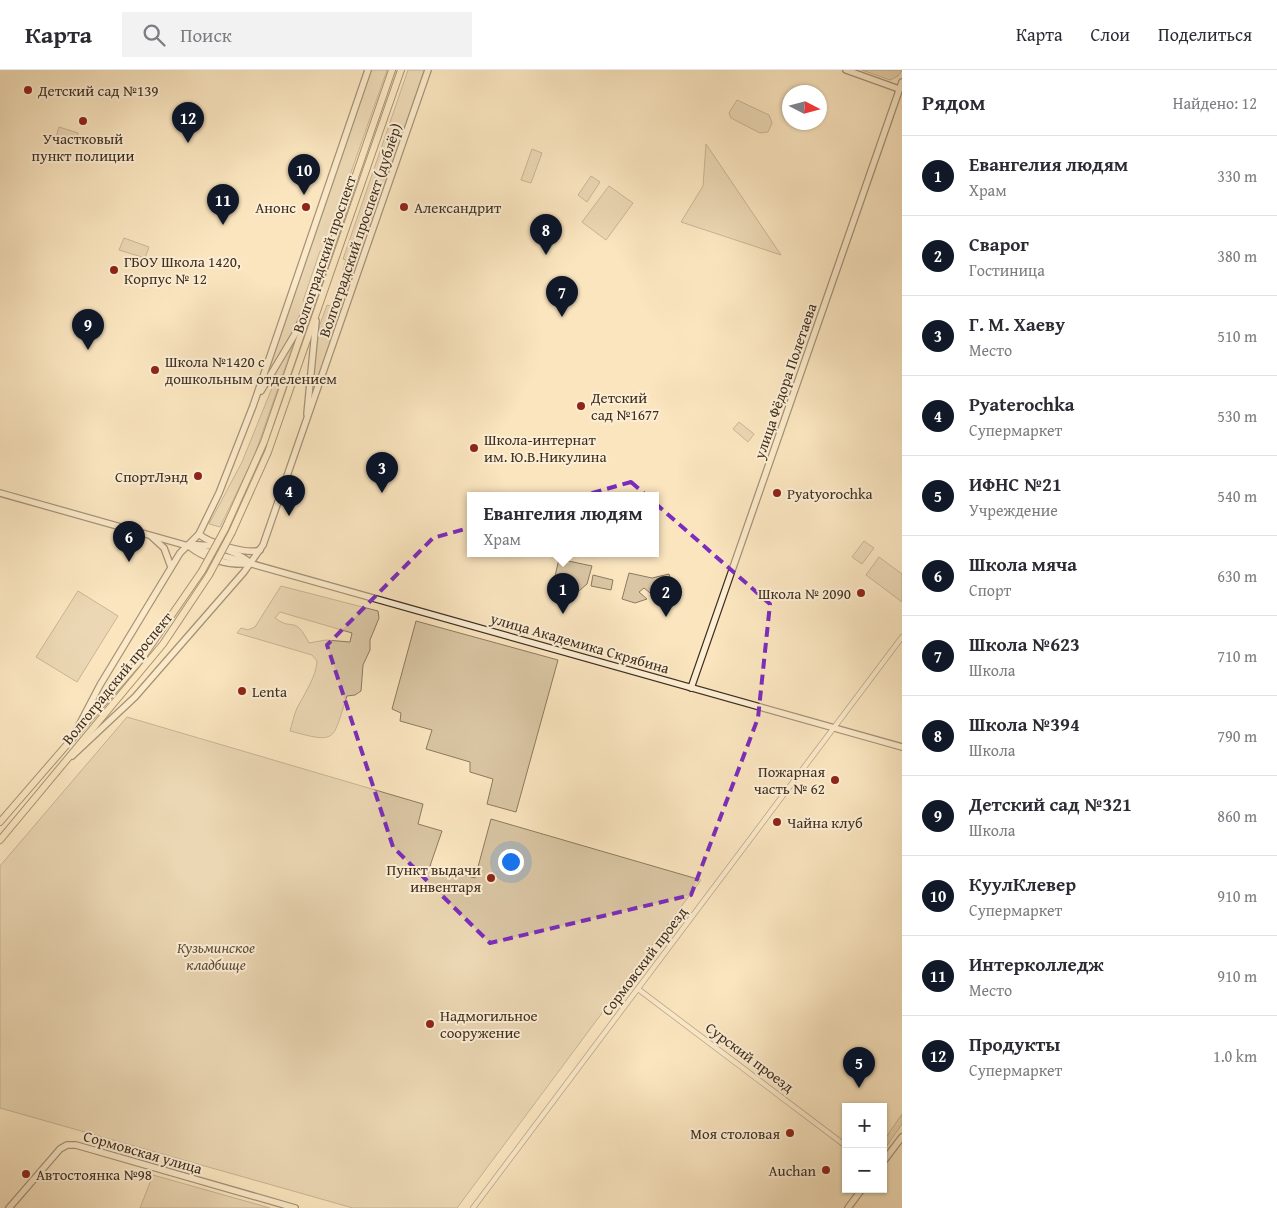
<!DOCTYPE html>
<html lang="ru">
<head>
<meta charset="utf-8">
<style>
  body { margin:0; font-family:"Gentium Book Plus",serif; background:#f2f2f3; color:#2b2b33 }
  .controls { position:absolute; right:15px; bottom:15px; display:grid; overflow:hidden; border-radius:0px; box-shadow:0 1px 4px #0004 }
  .controls button { width:45px; height:45px; display:grid; place-items:center; padding:0; border:0; border-bottom:1px solid #e1e1e2; background:#fff; color:#2b2b33; font:25px sans-serif }
  .compass { position:absolute; left:782px; top:15px; width:45px; height:45px; border-radius:50%; background:#fff; box-shadow:0 1px 4px #0004; rotate:96deg }
  .you { position:absolute; left:510px; top:791px; width:18px; height:18px; margin:-12px; border:4px solid #fff; border-radius:50%; background:#1a73e8; box-shadow:0 0 0 8px #1a73e833 }
  .badge { display:grid; place-items:center; width:32px; height:32px; border-radius:50%; background:#111827; color:#fff; font-size:16px; font-weight:700 }
  .pin { position:absolute; translate:-50% -41px; filter:drop-shadow(0 1px 2px #0008) }
  .pin::after { content:''; position:absolute; top:26px; width:18px; height:15px; background:inherit; clip-path:polygon(0 0,100% 0,50% 100%) }
  .popup { position:absolute; left:467px; top:422px; width:192px; height:65px; box-sizing:border-box; display:grid; place-content:center; border-radius:0px; background:#fff; filter:drop-shadow(0 1px 4px #0005); font-size:16px; white-space:nowrap; color:#7c7c81 }
  .popup b { font-size:19px; color:#2b2b33 }
  .popup::after { content:''; position:absolute; left:50%; top:100%; margin-left:-10px; border:10px solid transparent; border-top-color:#fff }
  .list { margin:0; padding:0; list-style:none }
  h2 { display:flex; justify-content:space-between; align-items:center; height:65px; margin:0; padding:0 20px; font-size:21px }
  h2 small { font-size:16px; font-weight:400; color:#7c7c81 }
  .list li { display:grid; grid-template-columns:32px 1fr auto; gap:15px; align-items:center; box-sizing:border-box; height:80px; padding:0 20px; border-top:1px solid #e1e1e2 }
  .list b { display:block; font-size:19px; white-space:nowrap }
  .list p { margin:0; font-size:16px; white-space:nowrap; color:#7c7c81 }
  .list em { font-size:16px; font-style:normal; color:#7c7c81 }
  .icon { flex:none; width:28px; height:28px; fill:none; stroke:currentColor; stroke-width:2; stroke-linecap:round; stroke-linejoin:round }
  .map { position:relative; flex:none; width:902px; height:1138px; overflow:hidden }
  header { display:flex; align-items:center; gap:30px; box-sizing:border-box; height:70px; padding:0 25px; background:#fff; border-bottom:1px solid #e1e1e2 }
  header strong { font-size:24px }
  nav { display:flex; gap:28px; margin-inline-start:auto; font-size:18px }
  .search { width:350px; height:45px; background:#f2f2f3; display:flex; align-items:center; gap:12px; box-sizing:border-box; padding:0 18px; border-radius:0px; color:#7c7c81; font-size:19px }
  main { display:flex }
  aside { flex:1; background:#fff }
  .map>svg:first-child { display:block }
  .green { fill:#dac6a4; stroke:#8c7a61; fill-rule:evenodd }
  .lines { fill:none; stroke-linecap:round; stroke-linejoin:round }
  .street-casing { stroke:#6e5c46; stroke-width:6 }
  .secondary-casing { stroke:#3f2e1e; stroke-width:8 }
  .primary-casing { stroke:#3f2e1e; stroke-width:8 }
  .street { stroke:#fceed5; stroke-width:4.5 }
  .secondary { stroke:#fceed5; stroke-width:5.5 }
  .primary { stroke:#fae5bf; stroke-width:6 }
  .primary-bridge-casing { stroke:#3f2e1e; stroke-width:8; stroke-linecap:butt }
  .primary-bridge { stroke:#fae5bf; stroke-width:6 }
  .marked { fill:none; stroke:#7b2cbf; stroke-width:4; stroke-dasharray:10 6; stroke-linejoin:round }
  .poi-dot { fill:#8f2418; stroke:#fceed5; stroke-width:2 }
  .labels { text-anchor:middle; dominant-baseline:central; stroke-width:4; stroke-linejoin:round; paint-order:stroke }
  .poi-label { font-size:15px; fill:#3f2e1e; stroke:#fceed5; text-anchor:start }
  .street-label { font-size:15px; fill:#3f2e1e; stroke:#fceed5 }
  .park-label { font-size:15px; font-style:italic; fill:#5e4c39; stroke:#fceed5 }
</style>
</head>
<body>
<header>
<strong>Карта</strong>
<div class="search"><svg class="icon" aria-label="search" viewBox="0 0 24 24"><circle cx="10" cy="10" r="6"/><path d="M15 15l6 6"/></svg>Поиск</div>
<nav><a>Карта</a><a>Слои</a><a>Поделиться</a></nav>
</header>
<main>
<div class="map">
<svg width="902" height="1138" viewBox="0 0 902 1138">
  <rect width="100%" height="100%" fill="#fae5bf"/>
  <filter id="stains"><feTurbulence type="fractalNoise" baseFrequency=".004" numOctaves="4"/><feColorMatrix values="0 0 0 0 .2 0 0 0 0 .09 0 0 0 0 .02 0 0 0 .5 -.17"/></filter>
  <radialGradient id="worn" r=".72"><stop offset=".6" stop-color="#630" stop-opacity="0"/><stop offset="1" stop-color="#630" stop-opacity=".3"/></radialGradient>
  <g class="green">
    <polygon points="371,0 387,0 323,182 320,181 303,231 306,232 297,257 265,308"/>
    <polygon points="408,0 426,0 314,324 311,324 315,268 327,235 336,238 349,202 343,200 346,190 343,189"/>
    <polygon points="862,0 902,0 898,6 890,10"/>
    <polygon points="737,30 769,45 772,53 768,62 760,63 731,48 729,43"/>
    <polygon points="59,57 78,63 75,73 56,67"/>
    <polygon points="706,74 781,185 681,152 703,116"/>
    <polygon points="532,79 542,83 531,113 521,110"/>
    <polygon points="591,106 600,112 587,132 578,125"/>
    <polygon points="609,116 633,133 606,170 582,152"/>
    <polygon points="124,168 149,177 145,188 119,180"/>
    <polygon points="295,269 254,387 220,457 209,454 242,392 272,318 271,310"/>
    <polygon points="739,352 754,364 748,372 733,359"/>
    <polygon points="864,471 874,478 862,494 852,487"/>
    <polygon points="879,487 902,504 902,532 866,505"/>
    <polygon points="559,489 592,496 587,514 573,526 552,519"/>
    <polygon points="629,503 652,508 669,504 675,521 655,527 644,518 639,522 647,529 635,533 622,529"/>
    <polygon points="593,505 613,510 611,520 591,516"/>
    <path d="M281,516L378,541L379,548L370,570V580L363,595L361,621L355,625L347,626C332,671 338,674 290,661C292,654 294,645 297,638C304,625 317,605 317,591L312,585L237,563L241,558L248,560L255,557ZM280,542L352,563L350,572L326,570L309,573C294,544 293,562 275,548Z"/>
    <polygon points="78,521 118,546 77,612 36,587"/>
    <polygon points="416,551 558,590 516,742 487,734 493,709 470,702 470,692 426,679 432,660 400,651 401,643 392,639"/>
    <polygon points="127,647 423,734 418,754 442,761 430,796 475,808 491,749 701,810 457,1138 353,1138 0,1038 0,796"/>
    <polygon points="902,1044 902,1054 883,1081 883,1072"/>
    <polygon points="153,1105 263,1136 270,1138 140,1138"/>
  </g>
  <g class="lines">
    <g class="street-casing">
      <g id="street">
        <polyline points="638,919 846,1076"/>
        <polyline points="473,1138 902,567"/>
      </g>
    </g>
    <g class="secondary-casing">
      <g id="secondary">
        <polyline points="846,0 899,19"/>
        <polyline points="261,321 295,264 308,236"/>
        <polyline points="307,344 316,251"/>
        <polyline points="0,423 902,677"/>
        <path d="M199,464C208,473 248,485 260,480"/>
        <polyline points="151,466 164,478 171,497"/>
        <path d="M191,475C210,474 232,479 248,491"/>
        <path d="M190,477C205,489 228,495 247,494"/>
        <polyline points="691,618 902,12"/>
        <polyline points="76,661 100,615 180,483 199,464 219,423 253,336 368,0"/>
        <polyline points="72,686 135,627 244,502 263,475 428,0"/>
        <polyline points="883,1092 902,1067"/>
        <polyline points="9,1138 60,1079 67,1075 76,1075 295,1138"/>
        <polyline points="848,1138 862,1119"/>
      </g>
    </g>
    <g class="primary-casing">
      <g id="primary">
        <polyline points="225,459 264,372 392,0"/>
        <polyline points="232,462 268,382 401,0"/>
        <polyline points="0,752 142,588 202,501"/>
        <polyline points="0,770 163,574 209,505"/>
      </g>
    </g>
    <use href="#street" class="street"/>
    <use href="#secondary" class="secondary"/>
    <use href="#primary" class="primary"/>
    <g class="primary-bridge-casing">
      <g id="primary-bridge">
        <polyline points="202,501 225,459"/>
        <polyline points="209,505 232,462"/>
      </g>
    </g>
    <use href="#primary-bridge" class="primary-bridge"/>
  </g>
  <path d="M0 0H902V1138H0ZM631,412L770,534L758,648L691,825L490,873L393,777L327,575L433,468Z" fill="#fae5bf" fill-opacity=".55" fill-rule="evenodd"/>
  <path class="marked" d="M631,412L770,534L758,648L691,825L490,873L393,777L327,575L433,468Z"/>
  <g class="poi-dot">
    <circle cx="28" cy="20" r="5"/>
    <circle cx="83" cy="51" r="5"/>
    <circle cx="306" cy="137" r="5"/>
    <circle cx="404" cy="137" r="5"/>
    <circle cx="114" cy="200" r="5"/>
    <circle cx="155" cy="300" r="5"/>
    <circle cx="581" cy="336" r="5"/>
    <circle cx="474" cy="378" r="5"/>
    <circle cx="198" cy="406" r="5"/>
    <circle cx="777" cy="423" r="5"/>
    <circle cx="861" cy="523" r="5"/>
    <circle cx="242" cy="621" r="5"/>
    <circle cx="835" cy="710" r="5"/>
    <circle cx="777" cy="752" r="5"/>
    <circle cx="491" cy="808" r="5"/>
    <circle cx="430" cy="954" r="5"/>
    <circle cx="790" cy="1063" r="5"/>
    <circle cx="826" cy="1100" r="5"/>
    <circle cx="26" cy="1104" r="5"/>
  </g>
  <g class="labels">
    <g class="poi-label">
      <text x="38" y="20">Детский сад №139</text>
      <text x="83" y="68" text-anchor="middle">Участковый<tspan x="83" dy="17">пункт полиции</tspan></text>
      <text x="296" y="137" text-anchor="end">Анонс</text>
      <text x="414" y="137">Александрит</text>
      <text x="124" y="191">ГБОУ Школа 1420,<tspan x="124" dy="17">Корпус № 12</tspan></text>
      <text x="165" y="291">Школа №1420 с<tspan x="165" dy="17">дошкольным отделением</tspan></text>
      <text x="591" y="327">Детский<tspan x="591" dy="17">сад №1677</tspan></text>
      <text x="484" y="369">Школа-интернат<tspan x="484" dy="17">им. Ю.В.Никулина</tspan></text>
      <text x="188" y="406" text-anchor="end">СпортЛэнд</text>
      <text x="787" y="423">Pyatyorochka</text>
      <text x="851" y="523" text-anchor="end">Школа № 2090</text>
      <text x="252" y="621">Lenta</text>
      <text x="825" y="701" text-anchor="end">Пожарная<tspan x="825" dy="17">часть № 62</tspan></text>
      <text x="787" y="752">Чайна клуб</text>
      <text x="481" y="799" text-anchor="end">Пункт выдачи<tspan x="481" dy="17">инвентаря</tspan></text>
      <text x="440" y="945">Надмогильное<tspan x="440" dy="17">сооружение</tspan></text>
      <text x="780" y="1063" text-anchor="end">Моя столовая</text>
      <text x="816" y="1100" text-anchor="end">Auchan</text>
      <text x="36" y="1104">Автостоянка №98</text>
    </g>
    <g class="street-label">
      <text transform="translate(360 160) rotate(-71)">Волгоградский проспект (дублёр)</text>
      <text transform="translate(324 184) rotate(-71)">Волгоградский проспект</text>
      <text transform="translate(785 311) rotate(-71)">улица Фёдора Полетаева</text>
      <text transform="translate(580 573) rotate(16)">улица Академика Скрябина</text>
      <text transform="translate(117 608) rotate(-51)">Волгоградский проспект</text>
      <text transform="translate(644 891) rotate(-53)">Сормовский проезд</text>
      <text transform="translate(750 987) rotate(37)">Сурский проезд</text>
      <text transform="translate(143 1082) rotate(16)">Сормовская улица</text>
    </g>
    <g class="park-label">
      <text x="216" y="877">Кузьминское<tspan x="216" dy="17">кладбище</tspan></text>
    </g>
  </g>
  <rect width="100%" height="100%" filter="url(#stains)"/>
  <rect width="100%" height="100%" fill="url(#worn)"/>
</svg>
<div class="controls">
<button>+</button>
<button>−</button>
</div>
<svg class="compass" viewBox="-18 -18 36 36"><path d="M0-13l5 13h-10z" fill="#e53935"/><path d="M0 13l5-13h-10z" fill="#7c7c81"/></svg>
<div class="you"></div>
<div class="pin badge" style="left:563px;top:544px">1</div>
<div class="popup"><b>Евангелия людям</b>Храм</div>
<div class="pin badge" style="left:666px;top:547px">2</div>
<div class="pin badge" style="left:382px;top:423px">3</div>
<div class="pin badge" style="left:289px;top:446px">4</div>
<div class="pin badge" style="left:859px;top:1018px">5</div>
<div class="pin badge" style="left:129px;top:492px">6</div>
<div class="pin badge" style="left:562px;top:247px">7</div>
<div class="pin badge" style="left:546px;top:185px">8</div>
<div class="pin badge" style="left:88px;top:280px">9</div>
<div class="pin badge" style="left:304px;top:125px">10</div>
<div class="pin badge" style="left:223px;top:155px">11</div>
<div class="pin badge" style="left:188px;top:73px">12</div>
</div>
<aside>
<h2>Рядом<small>Найдено: 12</small></h2>
<ul class="list">
<li><span class="badge">1</span><div><b>Евангелия людям</b><p>Храм</p></div><em>330 m</em></li>
<li><span class="badge">2</span><div><b>Сварог</b><p>Гостиница</p></div><em>380 m</em></li>
<li><span class="badge">3</span><div><b>Г. М. Хаеву</b><p>Место</p></div><em>510 m</em></li>
<li><span class="badge">4</span><div><b>Pyaterochka</b><p>Супермаркет</p></div><em>530 m</em></li>
<li><span class="badge">5</span><div><b>ИФНС №21</b><p>Учреждение</p></div><em>540 m</em></li>
<li><span class="badge">6</span><div><b>Школа мяча</b><p>Спорт</p></div><em>630 m</em></li>
<li><span class="badge">7</span><div><b>Школа №623</b><p>Школа</p></div><em>710 m</em></li>
<li><span class="badge">8</span><div><b>Школа №394</b><p>Школа</p></div><em>790 m</em></li>
<li><span class="badge">9</span><div><b>Детский сад №321</b><p>Школа</p></div><em>860 m</em></li>
<li><span class="badge">10</span><div><b>КуулКлевер</b><p>Супермаркет</p></div><em>910 m</em></li>
<li><span class="badge">11</span><div><b>Интерколледж</b><p>Место</p></div><em>910 m</em></li>
<li><span class="badge">12</span><div><b>Продукты</b><p>Супермаркет</p></div><em>1.0 km</em></li>
</ul>
</aside>
</main>
</body>
</html>
